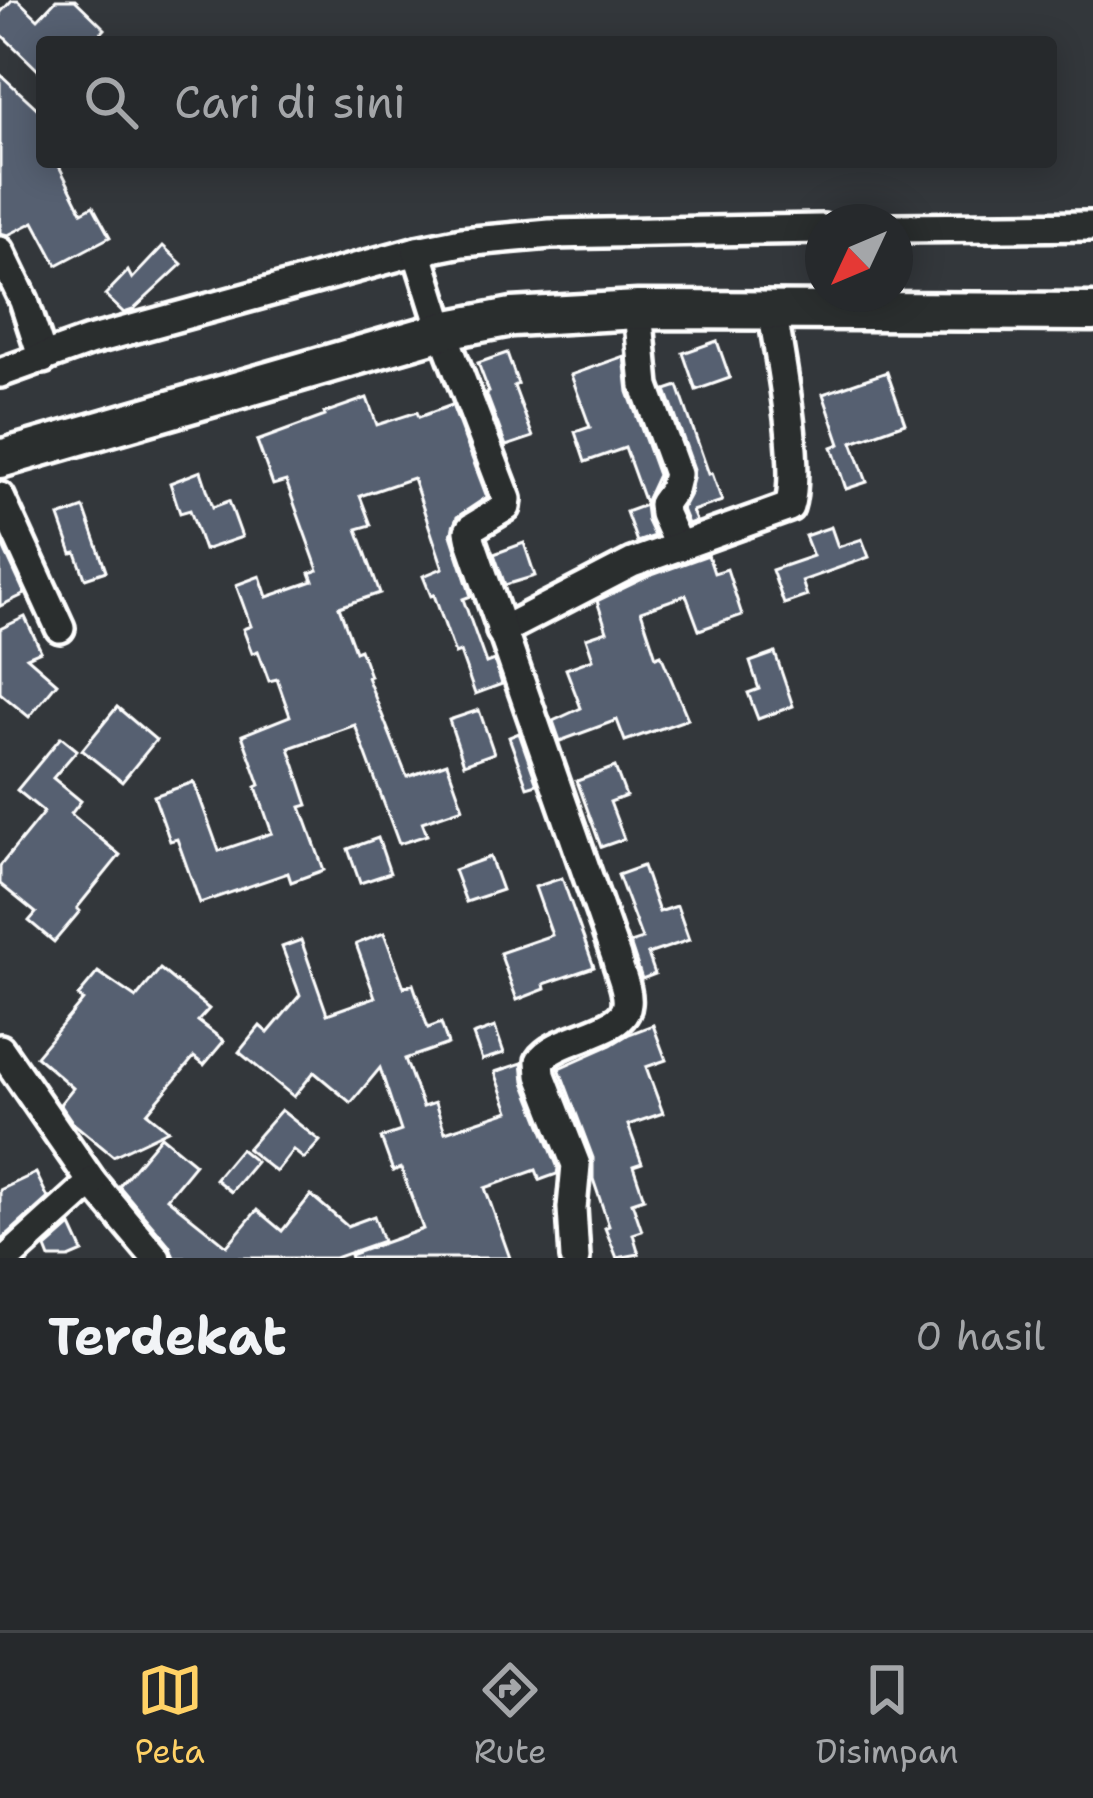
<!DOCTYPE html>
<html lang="id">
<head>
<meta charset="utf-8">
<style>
  body { margin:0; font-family:"Shantell Sans",sans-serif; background:#323538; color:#f1f3f6 }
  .compass { position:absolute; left:805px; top:204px; width:108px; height:108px; border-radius:50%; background:#26292c; box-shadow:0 6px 30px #0003; rotate:226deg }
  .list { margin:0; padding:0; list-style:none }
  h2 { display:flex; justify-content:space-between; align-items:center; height:156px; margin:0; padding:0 48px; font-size:51px }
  h2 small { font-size:39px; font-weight:400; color:#a4a6a9 }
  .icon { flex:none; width:66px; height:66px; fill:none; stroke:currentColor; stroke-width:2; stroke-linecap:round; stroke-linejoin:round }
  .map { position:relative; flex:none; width:1093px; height:1258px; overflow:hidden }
  .search { position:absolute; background:#26292c; box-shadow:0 6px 30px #0003; left:36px; right:36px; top:36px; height:132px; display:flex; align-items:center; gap:30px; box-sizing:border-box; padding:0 42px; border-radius:12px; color:#a4a6a9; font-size:45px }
  .sheet { height:372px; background:#26292c }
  nav { display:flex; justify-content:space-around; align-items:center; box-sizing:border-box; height:168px; border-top:3px solid #424548; background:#26292c; font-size:33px; color:#a4a6a9 }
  nav a { display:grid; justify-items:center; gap:6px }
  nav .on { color:#ffd166 }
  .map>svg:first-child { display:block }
  .building { fill:#566071; stroke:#fff; stroke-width:3 }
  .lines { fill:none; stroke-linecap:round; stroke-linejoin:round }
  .street-casing { stroke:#fff; stroke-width:36 }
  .secondary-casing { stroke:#fff; stroke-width:45 }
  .street { stroke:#2a2d2e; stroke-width:27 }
  .secondary { stroke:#2a2d2e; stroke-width:36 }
</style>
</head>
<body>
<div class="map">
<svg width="1093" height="1258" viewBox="0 0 1093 1258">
  <rect width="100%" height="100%" fill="#33373b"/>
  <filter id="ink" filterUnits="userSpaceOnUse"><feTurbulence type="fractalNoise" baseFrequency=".00833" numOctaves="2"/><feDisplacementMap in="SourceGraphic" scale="24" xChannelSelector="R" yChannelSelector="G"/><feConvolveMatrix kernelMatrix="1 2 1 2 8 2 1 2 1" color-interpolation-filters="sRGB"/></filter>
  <g filter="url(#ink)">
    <g class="building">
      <polygon points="12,0 18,0 38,19 56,0 75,0 105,29 93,42 42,42 42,74 0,33 0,13"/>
      <polygon points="0,74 42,113 42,162 57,162 82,212 93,206 110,237 57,265 34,222 8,235 0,233"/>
      <polygon points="163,246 182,264 133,310 124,313 105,295 128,271 132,279"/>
      <polygon points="717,341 730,378 696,390 683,353"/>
      <polygon points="507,353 518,384 514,386 533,437 506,446 486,393 489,392 478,363"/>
      <polygon points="624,356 628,392 658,475 645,503 625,448 585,462 575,432 590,427 571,375"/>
      <polygon points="887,372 905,423 852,442 867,482 846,489 832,447 840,444 823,394"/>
      <polygon points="678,386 709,474 712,473 722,501 692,511 696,521 688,524 682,509 690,494 694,469 666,390"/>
      <polygon points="367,398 377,425 417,412 419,417 452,405 487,497 457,517 451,535 471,596 463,599 486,663 494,660 502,684 475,694 460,652 455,654 434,595 431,596 423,576 443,568 413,478 360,496 371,525 357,529 380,593 339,607 355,651 360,649 370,676 367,677 407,777 447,763 463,808 422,822 427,835 399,844 355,725 289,748 308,805 301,807 324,870 291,882 288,873 200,903 177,839 170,841 154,796 194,782 219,851 272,833 256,787 260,785 242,735 290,716 277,679 269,681 258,651 252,653 243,629 251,626 236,585 260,576 267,597 313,581 310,573 318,570 286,481 273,485 257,441 325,416 324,413"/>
      <polygon points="201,471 213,507 229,501 242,537 204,550 190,510 180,513 170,483"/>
      <polygon points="645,505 647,521 654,536 637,542 626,512"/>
      <polygon points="84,508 106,571 85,578 76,553 72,554 59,517"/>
      <polygon points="831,527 838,547 862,539 869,557 802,581 807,596 784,604 772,570 813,556 805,536"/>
      <polygon points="0,540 25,594 0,606"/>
      <polygon points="524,543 535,576 505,585 494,554"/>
      <polygon points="708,555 714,573 727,569 742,615 699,630 686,595 641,611 656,657 661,655 688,719 625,741 617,720 560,741 553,721 581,708 566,669 593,659 586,638 607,631 597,601 649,576"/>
      <polygon points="25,617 41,651 27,657 57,683 29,717 0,693 0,629"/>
      <polygon points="775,653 793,706 758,719 748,693 759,689 750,662"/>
      <polygon points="117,707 156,740 122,782 82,750"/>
      <polygon points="479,710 494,753 464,764 449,720"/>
      <polygon points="519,733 537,784 527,787 509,737"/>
      <polygon points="61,737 77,750 53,778 81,801 71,814 120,855 77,908 80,911 54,942 29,921 36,913 0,884 0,866 44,812 17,790"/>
      <polygon points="615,767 626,796 610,802 624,839 601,847 577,781"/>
      <polygon points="378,838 390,873 360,883 348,849"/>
      <polygon points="490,857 502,890 466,902 454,870"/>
      <polygon points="643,866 659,912 677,906 689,940 648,954 655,974 642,979 630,943 642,939 618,875"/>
      <polygon points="562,878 594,967 544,984 545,989 517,1000 500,953 552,935 535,887"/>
      <polygon points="384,933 404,987 413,984 428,1028 441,1023 448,1044 405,1059 423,1107 435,1103 445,1132 509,1111 495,1072 522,1063 524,1082 558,1168 557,1174 540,1180 536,1170 485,1188 510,1258 351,1258 350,1255 423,1229 401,1168 393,1171 381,1138 401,1131 380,1068 351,1103 314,1072 294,1097 239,1052 260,1026 268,1033 300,995 282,947 301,940 327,1014 375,997 356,944"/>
      <polygon points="160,969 209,1009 198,1021 224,1041 204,1065 194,1057 147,1113 168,1130 113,1156 73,1123 60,1104 73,1088 36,1056 83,1000 78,996 98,972 136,998"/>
      <polygon points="653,1025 666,1060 646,1067 663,1113 628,1125 642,1163 633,1166 644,1198 632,1202 642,1231 633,1234 639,1254 617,1258 605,1228 609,1226 593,1179 593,1158 559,1068 611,1045 629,1034"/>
      <polygon points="495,1027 504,1053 482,1060 473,1035"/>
      <polygon points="281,1110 320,1141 304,1159 293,1150 276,1172 247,1149"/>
      <polygon points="161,1136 195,1164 167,1198 227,1246 257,1210 282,1231 311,1195 347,1226 374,1216 383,1241 335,1258 174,1258 170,1246 119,1186"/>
      <polygon points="240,1149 256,1162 231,1192 215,1179"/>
      <polygon points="36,1173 48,1198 0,1241 0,1190"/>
      <polygon points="71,1226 83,1252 69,1258 50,1258 46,1248"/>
    </g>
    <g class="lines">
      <g class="street-casing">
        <g id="street">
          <polyline points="895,228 1093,226"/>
          <polyline points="0,251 24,301 43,359"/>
          <polyline points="638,310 645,386 677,474 673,490 663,504 664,514 679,547"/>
          <polyline points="0,373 89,341 417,251"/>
          <polyline points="0,497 60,628"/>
          <path d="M501,631L632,563L789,507C802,468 779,354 772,309"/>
          <polyline points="0,1049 92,1182 156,1258"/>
          <polyline points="8,1258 92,1182"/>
          <path d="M575,1258L572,1208L576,1165L541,1075L540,1061C556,1036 625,1034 627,1004C629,990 619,971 616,957L471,541L469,531L471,528L506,507L507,499L441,327L417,251L462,242L550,234L823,229"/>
        </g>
      </g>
      <g class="secondary-casing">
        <polyline id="secondary" points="0,459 449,329 512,317 638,310 1093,312"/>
      </g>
      <use href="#street" class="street"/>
      <use href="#secondary" class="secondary"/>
    </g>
  </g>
</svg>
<svg class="compass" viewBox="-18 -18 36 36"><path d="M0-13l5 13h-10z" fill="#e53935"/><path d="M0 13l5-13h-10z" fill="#a4a6a9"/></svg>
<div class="search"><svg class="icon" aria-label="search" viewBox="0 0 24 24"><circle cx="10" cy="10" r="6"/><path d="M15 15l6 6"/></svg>Cari di sini</div>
</div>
<section class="sheet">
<h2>Terdekat<small>0 hasil</small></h2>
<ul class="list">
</ul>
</section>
<nav>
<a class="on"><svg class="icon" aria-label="map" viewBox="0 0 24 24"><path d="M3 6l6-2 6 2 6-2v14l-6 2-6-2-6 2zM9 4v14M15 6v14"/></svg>Peta</a>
<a><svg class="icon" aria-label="directions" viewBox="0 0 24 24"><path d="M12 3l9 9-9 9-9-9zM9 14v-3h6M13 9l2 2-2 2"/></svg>Rute</a>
<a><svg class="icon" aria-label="saved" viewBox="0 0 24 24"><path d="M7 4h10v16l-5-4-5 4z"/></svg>Disimpan</a>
</nav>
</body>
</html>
